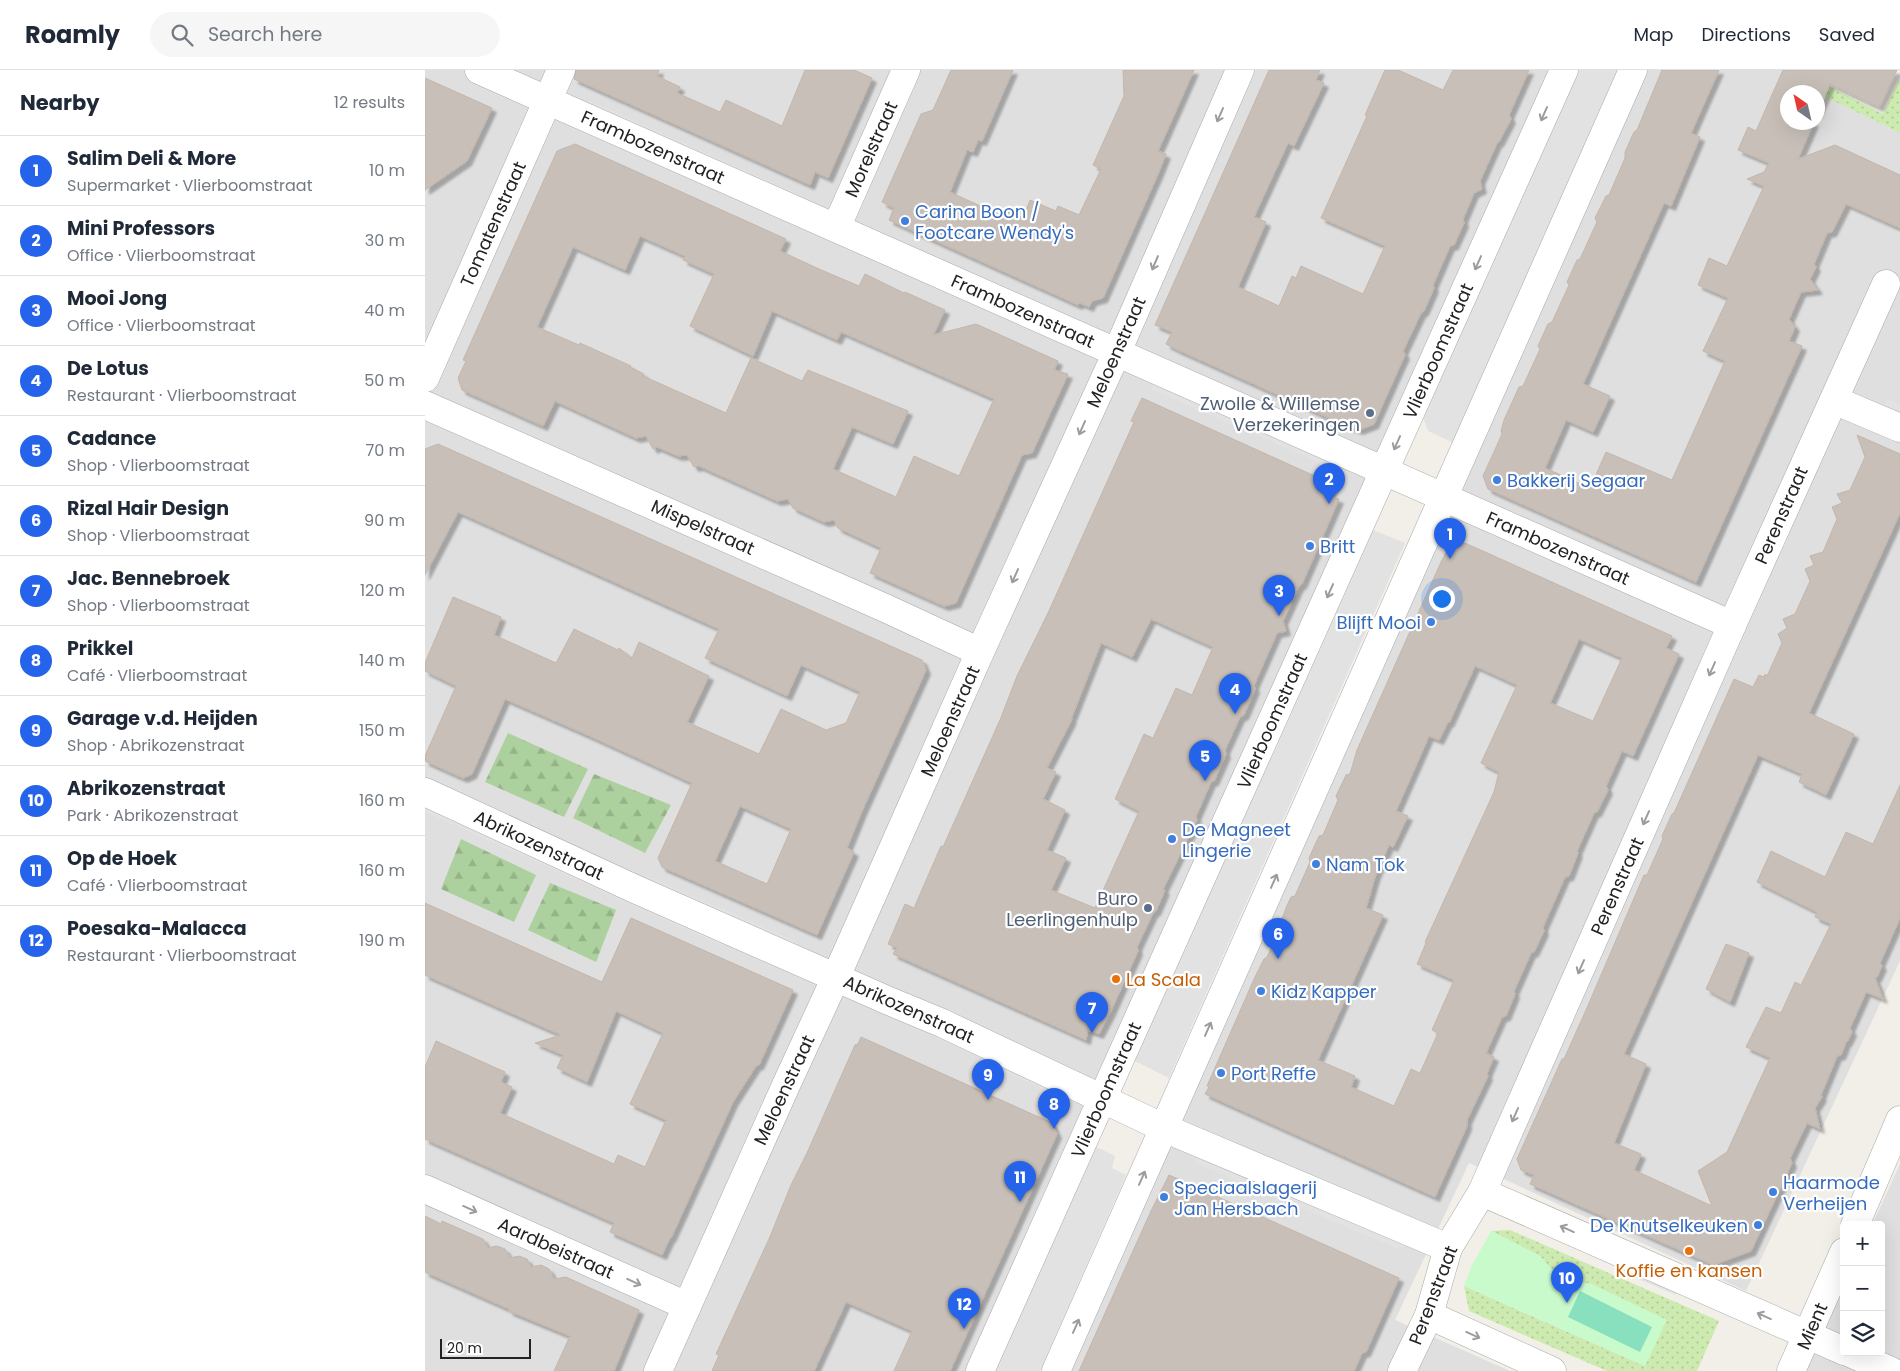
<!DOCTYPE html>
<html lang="en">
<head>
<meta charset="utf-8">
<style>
  body { margin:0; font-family:Poppins,sans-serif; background:#f6f6f7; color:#1f2937 }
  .controls { position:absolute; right:15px; bottom:15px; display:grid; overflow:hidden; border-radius:5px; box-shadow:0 5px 20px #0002 }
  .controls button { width:45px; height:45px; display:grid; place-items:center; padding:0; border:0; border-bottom:1px solid #e0e1e3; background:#fff; color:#1f2937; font:25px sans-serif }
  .compass { position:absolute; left:1355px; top:15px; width:45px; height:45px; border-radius:50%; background:#fff; box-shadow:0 5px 20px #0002; rotate:326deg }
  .scale { position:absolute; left:15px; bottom:12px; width:91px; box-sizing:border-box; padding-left:5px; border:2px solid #222; border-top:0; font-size:14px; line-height:18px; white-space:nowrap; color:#222; -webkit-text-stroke:4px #fff; paint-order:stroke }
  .you { position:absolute; left:1016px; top:528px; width:18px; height:18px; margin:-12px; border:4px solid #fff; border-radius:50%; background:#1a73e8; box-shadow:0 0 0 8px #1a73e833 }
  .badge { display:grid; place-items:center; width:32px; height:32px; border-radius:50%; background:#2563eb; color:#fff; font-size:16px; font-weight:700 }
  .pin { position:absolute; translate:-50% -41px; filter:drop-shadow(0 1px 2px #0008) }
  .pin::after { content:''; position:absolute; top:26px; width:18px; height:15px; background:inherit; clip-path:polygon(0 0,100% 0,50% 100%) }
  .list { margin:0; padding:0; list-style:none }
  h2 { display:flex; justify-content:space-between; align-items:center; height:65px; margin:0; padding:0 20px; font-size:21px }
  h2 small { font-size:16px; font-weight:400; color:#747a83 }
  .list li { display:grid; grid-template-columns:32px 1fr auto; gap:15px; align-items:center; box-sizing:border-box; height:70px; padding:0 20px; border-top:1px solid #e0e1e3 }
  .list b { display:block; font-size:19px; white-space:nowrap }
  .list p { margin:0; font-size:16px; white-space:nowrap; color:#747a83 }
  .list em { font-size:16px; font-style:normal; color:#747a83 }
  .icon { flex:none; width:28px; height:28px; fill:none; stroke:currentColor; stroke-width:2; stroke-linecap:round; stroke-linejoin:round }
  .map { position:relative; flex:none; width:1475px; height:1301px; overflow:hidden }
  header { display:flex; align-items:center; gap:30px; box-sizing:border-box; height:70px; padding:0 25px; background:#fff; border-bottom:1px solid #e0e1e3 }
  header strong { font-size:24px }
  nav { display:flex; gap:28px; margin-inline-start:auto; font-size:18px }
  .search { width:350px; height:45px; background:#f6f6f7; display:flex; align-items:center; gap:12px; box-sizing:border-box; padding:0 18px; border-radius:28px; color:#747a83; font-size:19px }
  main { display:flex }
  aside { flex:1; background:#fff }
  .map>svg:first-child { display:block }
  .residential { fill:#e0dfdf }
  .grass { fill:url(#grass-dots) }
  .forest { fill:url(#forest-firs) }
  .park { fill:#c8facc }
  .pitch { fill:#88e0be }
  .parking { fill:#e2e2e2 }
  .building { fill:#c7bfb8; stroke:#c4b6ab; fill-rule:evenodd; filter:url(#shadow) }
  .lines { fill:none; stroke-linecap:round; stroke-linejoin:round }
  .minor-casing { stroke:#a9a9a9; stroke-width:29 }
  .minor { stroke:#fff; stroke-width:28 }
  .oneway { stroke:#9c9c9c }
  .shop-dot { fill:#3f7fe0; stroke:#fff; stroke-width:2 }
  .service-dot { fill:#5c6f8a; stroke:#fff; stroke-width:2 }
  .food-dot { fill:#e8710a; stroke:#fff; stroke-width:2 }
  .labels { text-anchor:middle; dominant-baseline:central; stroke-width:4.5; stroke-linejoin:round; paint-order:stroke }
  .street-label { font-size:18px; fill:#222; stroke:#fff }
  .shop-label { font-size:18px; fill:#366cbe; stroke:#fff; text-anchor:start }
  .service-label { font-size:18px; fill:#4e5e75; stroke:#fff; text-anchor:end }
  .food-label { font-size:18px; fill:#c56008; stroke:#fff; text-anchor:start }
</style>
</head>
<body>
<header>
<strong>Roamly</strong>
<div class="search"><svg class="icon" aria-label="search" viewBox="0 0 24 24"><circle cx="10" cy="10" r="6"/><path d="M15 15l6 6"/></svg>Search here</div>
<nav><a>Map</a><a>Directions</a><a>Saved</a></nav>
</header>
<main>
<aside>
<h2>Nearby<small>12 results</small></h2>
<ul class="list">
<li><span class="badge">1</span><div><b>Salim Deli &amp; More</b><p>Supermarket · Vlierboomstraat</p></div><em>10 m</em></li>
<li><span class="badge">2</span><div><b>Mini Professors</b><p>Office · Vlierboomstraat</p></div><em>30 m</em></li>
<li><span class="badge">3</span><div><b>Mooi Jong</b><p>Office · Vlierboomstraat</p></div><em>40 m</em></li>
<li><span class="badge">4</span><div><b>De Lotus</b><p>Restaurant · Vlierboomstraat</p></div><em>50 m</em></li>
<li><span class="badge">5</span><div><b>Cadance</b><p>Shop · Vlierboomstraat</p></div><em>70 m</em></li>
<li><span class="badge">6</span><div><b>Rizal Hair Design</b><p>Shop · Vlierboomstraat</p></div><em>90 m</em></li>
<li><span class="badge">7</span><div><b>Jac. Bennebroek</b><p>Shop · Vlierboomstraat</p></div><em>120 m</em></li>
<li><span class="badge">8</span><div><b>Prikkel</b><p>Café · Vlierboomstraat</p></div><em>140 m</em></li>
<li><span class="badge">9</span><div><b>Garage v.d. Heijden</b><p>Shop · Abrikozenstraat</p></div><em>150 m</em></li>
<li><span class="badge">10</span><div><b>Abrikozenstraat</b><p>Park · Abrikozenstraat</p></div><em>160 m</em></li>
<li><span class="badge">11</span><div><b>Op de Hoek</b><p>Café · Vlierboomstraat</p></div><em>160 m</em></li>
<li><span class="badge">12</span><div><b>Poesaka-Malacca</b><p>Restaurant · Vlierboomstraat</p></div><em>190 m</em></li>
</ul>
</aside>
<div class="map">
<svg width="1475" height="1301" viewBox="0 0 1475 1301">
  <defs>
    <pattern id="grass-dots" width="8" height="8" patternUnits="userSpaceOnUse" patternTransform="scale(1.25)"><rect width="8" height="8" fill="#cdebb0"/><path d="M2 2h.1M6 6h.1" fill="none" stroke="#b0c997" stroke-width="1.8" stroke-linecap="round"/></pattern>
    <pattern id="forest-firs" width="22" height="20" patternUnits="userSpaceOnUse" patternTransform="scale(1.25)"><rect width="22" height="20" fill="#add19e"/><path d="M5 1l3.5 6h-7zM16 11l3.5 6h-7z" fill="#95b388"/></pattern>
    <filter id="shadow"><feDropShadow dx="4.5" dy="4.5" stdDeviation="1" flood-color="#0004"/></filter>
  </defs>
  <rect width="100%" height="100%" fill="#f2efe9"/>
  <g class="residential">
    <polygon points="0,0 1124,0 548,1301 0,1301"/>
    <polygon points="1203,0 1385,0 1378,16 1392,22 1362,22 1362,52 1392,52 1393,23 1475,63 1475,891 1321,1221 1044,1093 970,1250 1085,1301 631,1301"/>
    <polygon points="1475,1094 1475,1301 1379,1301 1419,1216 1419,1282 1456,1282 1456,1155 1447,1155"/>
  </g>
  <g class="grass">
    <polygon points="1475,8 1475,63 1386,20 1399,14 1458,44"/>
    <polygon points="1085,1160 1294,1251 1272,1301 1182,1301 1044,1241 1039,1216 1220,1296 1167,1214 1136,1211 1115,1186 1066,1161"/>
  </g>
  <g class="forest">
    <polygon points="83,663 163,699 139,747 60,712"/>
    <polygon points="169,704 246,735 220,783 148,748"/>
    <polygon points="36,769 111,805 89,852 16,819"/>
    <polygon points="125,813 191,840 171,892 103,860"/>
  </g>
  <polygon class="park" points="1066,1161 1115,1186 1136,1210 1167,1214 1242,1250 1220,1296 1039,1216 1047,1195"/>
  <polygon class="pitch" points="1155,1221 1227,1257 1215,1282 1143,1247"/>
  <g class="parking">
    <polygon points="824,0 832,0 757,168 750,165"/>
    <polygon points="1150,0 1195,0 1029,373 1003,361 995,338"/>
    <polygon points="163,30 379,127 376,133 161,36"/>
    <polygon points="729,312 909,391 906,398 726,319"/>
    <polygon points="1463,329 1475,334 1475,341 1460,335"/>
    <polygon points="943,458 980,473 744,1008 706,989"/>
    <polygon points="0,734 301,870 298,876 0,742"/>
    <polygon points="222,806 371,871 368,878 219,813"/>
    <polygon points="575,991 625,1014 622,1021 572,998"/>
    <polygon points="667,1075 690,1086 687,1098 701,1105 615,1301 563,1301"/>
    <polygon points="773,1085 980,1173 976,1180 770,1093"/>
    <polygon points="1208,1198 1254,1218 1251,1225 1204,1205"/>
  </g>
  <g class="building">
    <polygon points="151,0 234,0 232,6 255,17 252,23 295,42 301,30 357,56 380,0 429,0 447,8 403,108 390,102 385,115 149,9"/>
    <polygon points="526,0 588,0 557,71 553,70 548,82 542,80 525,122 577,146 580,140 598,148 605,130 631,141 633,136 654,145 676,99 668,95 699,26 698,0 769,0 733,81 741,84 733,104 678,228 667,231 664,237 655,233 653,235 464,150 469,138 457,132 496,44 508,40"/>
    <polygon points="844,0 895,0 891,10 899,13 869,76 863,73 829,147 841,152 813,217 854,236 867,206 871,208 876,196 938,224 960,176 896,148 942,46 940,45 960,0 973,0 1018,20 1028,0 1104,0 1084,45 1086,49 1074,72 1072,73 1055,111 1057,119 1049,123 1038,149 1039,153 1029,175 1025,176 1008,215 1009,218 999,241 996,243 978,281 980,285 974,298 949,354 934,360 922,356 753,280 741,274 747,262 730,255"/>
    <polygon points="1237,0 1294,0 1266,63 1275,67 1246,136 1239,133 1158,314 1185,326 1168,362 1141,350 1120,398 1165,418 1181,382 1247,410 1300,291 1278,281 1303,228 1273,215 1284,188 1302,196 1339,116 1322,109 1339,102 1344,93 1313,80 1323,57 1331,61 1358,0 1472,0 1454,37 1405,14 1392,44 1392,22 1362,22 1362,52 1389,52 1373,89 1410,75 1475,105 1475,158 1421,134 1407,162 1402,163 1389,194 1391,197 1385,209 1393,220 1376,222 1364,249 1370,257 1364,271 1377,276 1271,512 1063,419 1058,406 1077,364 1076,361 1079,350 1094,317 1098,316 1115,279 1113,276 1123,254 1127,252 1144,215 1142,212 1152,190 1155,189 1172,152 1170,148 1181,126 1184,125 1200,88 1200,82 1209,62 1212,60"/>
    <polygon points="0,8 67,38 42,91 0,120"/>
    <path d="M150,74L361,169L355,181L394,199L434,216L440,204L479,223L480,222L520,240L508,265L551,254L633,291L629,300L643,304L607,383L597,385L531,533L519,536L445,503L456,478L413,458L409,450L399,452L368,438L363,429L352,431L274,396L269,397L262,385L253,386L232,377L228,379L221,366L211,368L130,331L118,356L37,320L33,308L41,291L38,290L132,81ZM215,166L260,186L258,190L289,204L265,256L328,286L347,241L412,270L416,262L569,329L534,406L489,386L471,427L408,399L427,357L468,374L483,341L383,300L377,311L326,288L301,343L218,306L219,304L205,297L206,296L155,273L154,275L112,257L148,177L200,200Z"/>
    <path d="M717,328L892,407L909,416L904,426L914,429L877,514L874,516L858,551L861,561L852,563L829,615L830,619L819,645L815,647L800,680L801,684L789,711L786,712L771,746L772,750L738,819L740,820L731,841L728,843L712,877L713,881L685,943L674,964L663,960L661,970L468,884L472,878L463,874L480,834L489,838L516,776L518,777L575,650L592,606L623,543L709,352L706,351ZM726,549L788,577L767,625L751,618L728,668L719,664L690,729L714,741L670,838L626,820L641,788L622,780L640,740L618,729L631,702L622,698L647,649H646L676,573L707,587Z"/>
    <polygon points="1432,365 1475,384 1475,443 1384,643 1429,664 1401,725 1374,712 1377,704 1333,685 1199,984 1221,994 1189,1073 1216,1084 1209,1100 1287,1136 1273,1101 1302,1082 1345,988 1321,977 1341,937 1356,943 1370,912 1376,915 1406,854 1390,847 1392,842 1332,812 1346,781 1400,807 1421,762 1448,774 1475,715 1475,848 1455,893 1457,896 1452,907 1450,908 1458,929 1441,922 1425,958 1427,962 1422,972 1420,973 1420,975 1416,985 1412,986 1396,1025 1397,1027 1390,1038 1395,1059 1382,1053 1365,1088 1367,1093 1326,1181 1288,1195 1105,1114 1109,1105 1096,1100 1092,1089 1137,989 1139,989 1161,940 1219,805 1222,805 1238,769 1237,766 1247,744 1249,743 1309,609 1328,617 1334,605 1339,607 1340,604 1342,606 1357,573 1353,564 1362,558 1358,549 1370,544 1385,511 1380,499 1389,495 1385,486 1398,482 1412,449 1407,437 1417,433 1412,424 1425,420 1440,387"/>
    <path d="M13,374L497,590L501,600L437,741L422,778L429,782L392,865L237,797L233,788L267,713L167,667L80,629L47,704L38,708L0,691V686L31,616L0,601V593L28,527L76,547L69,565L131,593L149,559L193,580L194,578L207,588L214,572L284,606L262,652L334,684L356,639L401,660L421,653L435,622L376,595L362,626L280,588L294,559L33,442L0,505V379ZM315,736L366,759L342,814L290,791Z"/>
    <path d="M1040,473L1247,566L1241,578L1254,584L1208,686L1197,681L1181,716L1183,720L1172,742L1169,743L1152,781L1153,783L1144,806L1140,807L1118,857L1119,861L1109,882L1106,883L1089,921L1090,924L1081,946L1077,947L1061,983L1069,987L1062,1003L1063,1006L1042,1050V1056L1010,1127L780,1024L784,1017L782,1016L830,907L839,889L842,887L858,853L857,849L861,838L866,827L870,826L885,792L884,788L894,766L898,765L913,730L911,726L921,705L925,704L932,680L1016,492L1023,479ZM1154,569L1197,588L1168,651L1125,633ZM1050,596L1092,615L1056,693L1074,702L1069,722L1000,872L1001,873L992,894L1029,910L1007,960L1013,963L995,1003L986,999L969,1036L926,1017L930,1006L893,990L958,845L941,838L951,804L964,775L968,777L983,746L971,741L1004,666L1014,670L1023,652L1024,653Z"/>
    <polygon points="0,833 177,912 206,848 368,920 334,995 331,996 308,1032 246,1168 245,1168 237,1185 185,1162 189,1153 0,1069 0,997 11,971 80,1002 76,1012 87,1017 75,1043 189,1094 193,1085 220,1097 241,1050 205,1034 238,963 191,941 162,1012 132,998 138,985 110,973 136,965 0,905"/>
    <polygon points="1301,874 1324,883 1305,932 1281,919"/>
    <polygon points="436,967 627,1053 632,1064 577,1186 525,1301 469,1301 487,1261 421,1232 389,1301 287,1301 294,1285 291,1284 344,1169 366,1115 382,1083 430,975 433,974"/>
    <polygon points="744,1105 974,1208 941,1282 937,1283 929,1301 654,1301 726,1141"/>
    <polygon points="0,1146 16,1154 17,1151 58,1169 63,1178 72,1176 80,1179 85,1188 94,1186 102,1189 106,1197 116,1195 124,1199 129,1209 141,1207 214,1240 189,1301 129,1301 145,1266 84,1241 84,1239 0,1202"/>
  </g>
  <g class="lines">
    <g class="minor-casing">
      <g id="minor">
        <polyline points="54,0 1307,555"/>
        <polyline points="411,158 481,0"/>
        <polyline points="0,308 136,0"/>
        <polyline points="1409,330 1475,358"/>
        <polyline points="0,335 460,538 555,582"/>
        <polyline points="0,722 210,819 464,931 517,953 739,1058 1023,1178"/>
        <polyline points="0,1119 262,1236"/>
        <polyline points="1057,1122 1419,1281"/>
        <polyline points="1430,1155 1475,1050"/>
        <polyline points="1004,1245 1127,1301"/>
        <polyline points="1423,1282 1466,1301"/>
        <polyline points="233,1301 362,1013 411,907 555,582 692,282 815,0"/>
        <polyline points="555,1301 1139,0"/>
        <polyline points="631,1301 1208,0"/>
        <polyline points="977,1301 1004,1245 1023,1178 1057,1122 1307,555 1461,214"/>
        <polyline points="1366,1301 1419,1182"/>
      </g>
    </g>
    <use href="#minor" class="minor"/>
  </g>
  <defs><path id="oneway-shaft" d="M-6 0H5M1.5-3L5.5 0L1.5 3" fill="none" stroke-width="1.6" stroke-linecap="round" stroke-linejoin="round" transform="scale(1.25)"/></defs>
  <g class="oneway">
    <use href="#oneway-shaft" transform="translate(1119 44) rotate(114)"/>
    <use href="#oneway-shaft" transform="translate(795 45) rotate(114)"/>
    <use href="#oneway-shaft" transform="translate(730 193) rotate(113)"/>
    <use href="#oneway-shaft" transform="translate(1053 193) rotate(114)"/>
    <use href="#oneway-shaft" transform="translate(657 358) rotate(114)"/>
    <use href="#oneway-shaft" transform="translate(972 373) rotate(114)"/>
    <use href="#oneway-shaft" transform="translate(590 506) rotate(114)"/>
    <use href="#oneway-shaft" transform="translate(905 521) rotate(114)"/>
    <use href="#oneway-shaft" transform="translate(1287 599) rotate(114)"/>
    <use href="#oneway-shaft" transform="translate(1221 748) rotate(114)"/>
    <use href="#oneway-shaft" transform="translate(849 811) rotate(-66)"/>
    <use href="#oneway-shaft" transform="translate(1156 897) rotate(114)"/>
    <use href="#oneway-shaft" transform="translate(783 959) rotate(-66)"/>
    <use href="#oneway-shaft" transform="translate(1090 1045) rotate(114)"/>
    <use href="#oneway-shaft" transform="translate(717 1108) rotate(-66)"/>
    <use href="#oneway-shaft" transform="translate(45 1139) rotate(24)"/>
    <use href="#oneway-shaft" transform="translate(1142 1159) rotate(-156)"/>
    <use href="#oneway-shaft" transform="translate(209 1212) rotate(24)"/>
    <use href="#oneway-shaft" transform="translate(1339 1246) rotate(-156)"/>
    <use href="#oneway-shaft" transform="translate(651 1256) rotate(-66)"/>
    <use href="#oneway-shaft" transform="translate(1048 1265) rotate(24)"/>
  </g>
  <g class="shop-dot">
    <circle cx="480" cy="151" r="5"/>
    <circle cx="1072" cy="410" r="5"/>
    <circle cx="885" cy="476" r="5"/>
    <circle cx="1006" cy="552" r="5"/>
    <circle cx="747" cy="769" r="5"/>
    <circle cx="891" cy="794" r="5"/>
    <circle cx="836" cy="921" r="5"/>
    <circle cx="796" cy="1003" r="5"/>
    <circle cx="1348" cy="1122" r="5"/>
    <circle cx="739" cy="1127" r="5"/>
    <circle cx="1333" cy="1155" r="5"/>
  </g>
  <g class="service-dot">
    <circle cx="945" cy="343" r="5"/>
    <circle cx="723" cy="838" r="5"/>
  </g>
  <g class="food-dot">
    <circle cx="691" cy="909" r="5"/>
    <circle cx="1264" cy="1181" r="5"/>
  </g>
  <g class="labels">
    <g class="street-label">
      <text transform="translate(228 77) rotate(24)">Frambozenstraat</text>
      <text transform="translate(446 79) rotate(-66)">Morelstraat</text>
      <text transform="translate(68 154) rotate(-66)">Tomatenstraat</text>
      <text transform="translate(598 241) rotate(24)">Frambozenstraat</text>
      <text transform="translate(1013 281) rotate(-66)">Vlierboomstraat</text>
      <text transform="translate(691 282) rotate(-66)">Meloenstraat</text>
      <text transform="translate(1356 445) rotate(-66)">Perenstraat</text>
      <text transform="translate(278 457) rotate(24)">Mispelstraat</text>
      <text transform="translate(1133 478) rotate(24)">Frambozenstraat</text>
      <text transform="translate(525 651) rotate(-66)">Meloenstraat</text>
      <text transform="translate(847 651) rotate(-66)">Vlierboomstraat</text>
      <text transform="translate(114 775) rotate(25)">Abrikozenstraat</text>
      <text transform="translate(1192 816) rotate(-66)">Perenstraat</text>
      <text transform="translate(484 939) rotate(24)">Abrikozenstraat</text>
      <text transform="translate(359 1020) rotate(-65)">Meloenstraat</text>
      <text transform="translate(681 1020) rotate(-66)">Vlierboomstraat</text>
      <text transform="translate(131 1178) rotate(24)">Aardbeistraat</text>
      <text transform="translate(1008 1225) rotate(-69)">Perenstraat</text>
      <text transform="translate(1387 1256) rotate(-66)">Mient</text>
    </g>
    <g class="shop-label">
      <text x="490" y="141">Carina Boon /<tspan x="490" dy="21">Footcare Wendy's</tspan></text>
      <text x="1082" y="410">Bakkerij Segaar</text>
      <text x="895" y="476">Britt</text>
      <text x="996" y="552" text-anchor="end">Blijft Mooi</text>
      <text x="757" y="759">De Magneet<tspan x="757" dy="21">Lingerie</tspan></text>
      <text x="901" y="794">Nam Tok</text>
      <text x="846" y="921">Kidz Kapper</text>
      <text x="806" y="1003">Port Reffe</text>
      <text x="1358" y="1112">Haarmode<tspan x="1358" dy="21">Verheijen</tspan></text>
      <text x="749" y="1117">Speciaalslagerij<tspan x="749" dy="21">Jan Hersbach</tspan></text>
      <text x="1323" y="1155" text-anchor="end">De Knutselkeuken</text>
    </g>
    <g class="service-label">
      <text x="935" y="333">Zwolle &amp; Willemse<tspan x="935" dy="21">Verzekeringen</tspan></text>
      <text x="713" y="828">Buro<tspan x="713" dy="21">Leerlingenhulp</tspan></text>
    </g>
    <g class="food-label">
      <text x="701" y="909">La Scala</text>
      <text x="1264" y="1200" text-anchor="middle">Koffie en kansen</text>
    </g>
  </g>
</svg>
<div class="controls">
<button>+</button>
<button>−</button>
<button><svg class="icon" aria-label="layers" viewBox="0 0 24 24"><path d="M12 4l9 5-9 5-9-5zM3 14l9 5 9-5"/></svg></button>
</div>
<svg class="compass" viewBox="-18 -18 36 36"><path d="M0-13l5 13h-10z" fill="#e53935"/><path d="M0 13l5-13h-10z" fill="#747a83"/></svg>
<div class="scale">20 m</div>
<div class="you"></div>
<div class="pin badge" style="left:1025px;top:489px">1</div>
<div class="pin badge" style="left:904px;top:434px">2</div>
<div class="pin badge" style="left:854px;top:546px">3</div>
<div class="pin badge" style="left:810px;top:644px">4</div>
<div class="pin badge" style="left:780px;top:711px">5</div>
<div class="pin badge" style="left:853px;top:889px">6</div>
<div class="pin badge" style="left:667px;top:963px">7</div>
<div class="pin badge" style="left:629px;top:1059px">8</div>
<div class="pin badge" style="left:563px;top:1030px">9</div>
<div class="pin badge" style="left:1142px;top:1233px">10</div>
<div class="pin badge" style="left:595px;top:1132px">11</div>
<div class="pin badge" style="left:539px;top:1259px">12</div>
</div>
</main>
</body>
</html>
